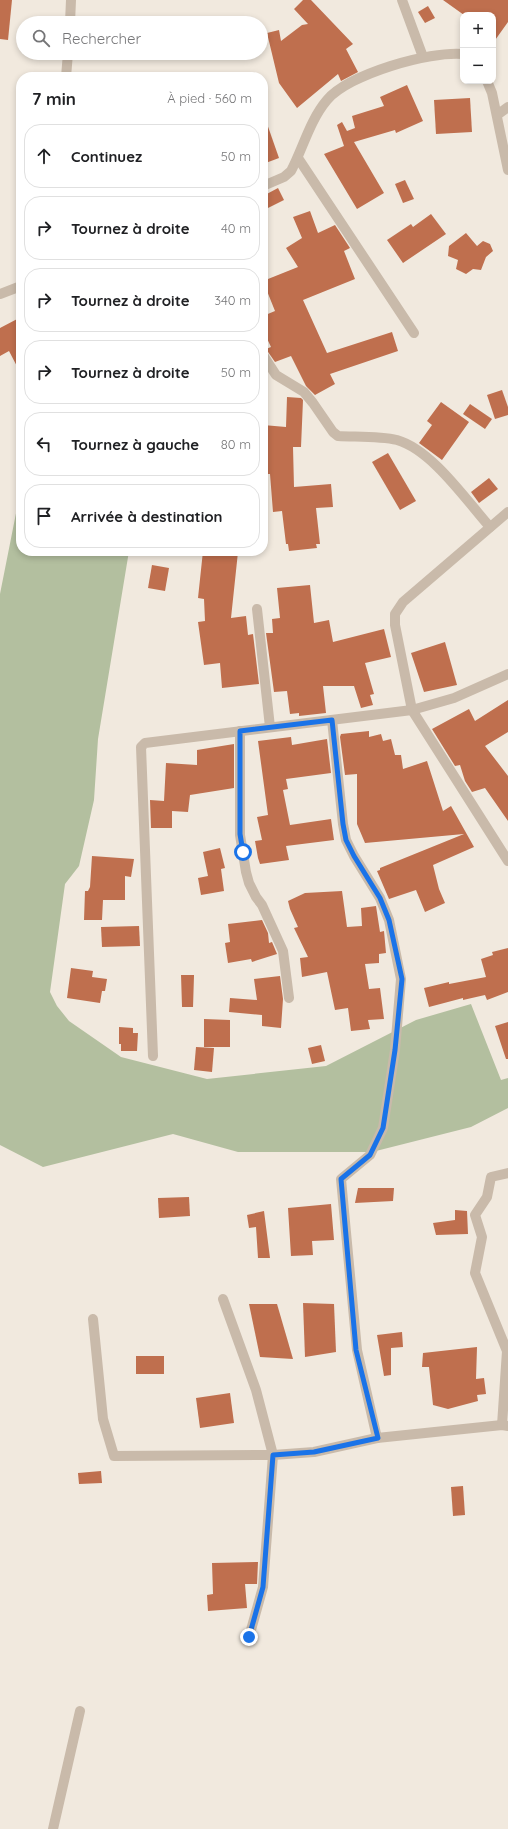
<!DOCTYPE html>
<html lang="fr">
<head>
<meta charset="utf-8">
<style>
  body { margin:0; font-family:Quicksand,sans-serif; background:#f2f2f2; color:#202124 }
  .controls { position:absolute; right:12px; top:12px; display:grid; overflow:hidden; border-radius:8px; box-shadow:0 2px 6px #0003 }
  .controls button { width:36px; height:36px; display:grid; place-items:center; padding:0; border:0; border-bottom:1px solid #e0e0e0; background:#fff; color:#202124; font:20px sans-serif }
  .stop { position:absolute; width:12px; height:12px; margin:-9px; border:3px solid #1a73e8; border-radius:50%; background:#fff }
  .stop.end { background:#1a73e8; border-color:#fff; box-shadow:0 1px 4px #0008 }
  .list { margin:0; padding:0; list-style:none }
  h2 { display:flex; justify-content:space-between; align-items:center; height:52px; margin:0; padding:0 16px; font-size:17px }
  h2 small { font-size:13px; font-weight:400; color:#757577 }
  .list li { display:grid; grid-template-columns:26px 1fr auto; gap:12px; align-items:center; box-sizing:border-box; height:64px; margin:0 8px 8px; padding:0 8px; border:1px solid #e0e0e0; border-radius:16px }
  .list b { display:block; font-size:15px; white-space:nowrap }
  .list em { font-size:13px; font-style:normal; color:#757577 }
  .icon { flex:none; width:22px; height:22px; fill:none; stroke:currentColor; stroke-width:2; stroke-linecap:round; stroke-linejoin:round }
  .map { position:relative; flex:none; width:508px; height:1829px; overflow:hidden }
  .search { position:absolute; background:#fff; box-shadow:0 2px 6px #0003; left:16px; top:16px; width:252px; height:44px; display:flex; align-items:center; gap:10px; box-sizing:border-box; padding:0 14px; border-radius:22px; color:#757577; font-size:15px }
  .panel { position:absolute; background:#fff; box-shadow:0 2px 6px #0003; left:16px; top:72px; width:252px; height:484px; border-radius:16px }
  .map>svg:first-child { display:block }
  .green { fill:#b3bf9f }
  .building { fill:#bf6f4e }
  .lines { fill:none; stroke-linecap:round; stroke-linejoin:round }
  .minor { stroke:#c9baaa; stroke-width:10 }
  .route { stroke:#1a73e8; stroke-width:5 }
</style>
</head>
<body>
<div class="map">
<svg width="508" height="1829" viewBox="0 0 508 1829">
  <rect width="100%" height="100%" fill="#f1e9de"/>
  <polygon class="green" points="21,488 21,551 129,551 98,739 94,800 79,866 65,884 50,992 57,1006 69,1021 121,1057 207,1079 326,1066 416,1020 471,1004 501,1080 508,1078 508,1108 471,1127 372,1152 238,1152 173,1134 43,1167 0,1145 0,594"/>
  <g class="building">
    <polygon points="0,0 12,0 8,40 0,39"/>
    <polygon points="303,0 311,0 353,44 346,49 358,72 341,81 338,74 297,108 279,83 267,33 279,30 281,41 302,25 308,24 294,9"/>
    <polygon points="443,0 508,0 508,22 493,43 493,15 464,15"/>
    <polygon points="428,6 435,18 425,23 418,12"/>
    <polygon points="407,85 423,121 396,133 395,130 354,142 384,193 357,209 324,154 344,146 337,125 342,122 347,131 355,128 352,116 384,106 380,97"/>
    <polygon points="470,98 472,132 436,134 434,100"/>
    <polygon points="265,118 279,158 263,164 263,119"/>
    <polygon points="405,180 414,199 403,203 395,184"/>
    <polygon points="278,188 284,200 268,208 263,196"/>
    <polygon points="310,211 318,233 335,225 350,248 344,251 355,279 303,300 327,353 392,332 398,351 330,374 335,384 315,395 306,386 291,356 275,362 266,349 271,347 263,330 263,316 275,311 263,281 298,267 286,248 302,238 293,217"/>
    <polygon points="431,214 446,234 403,263 387,240 411,224 413,227"/>
    <polygon points="466,233 477,246 483,241 490,244 493,251 486,257 481,270 473,269 466,274 456,269 458,260 448,256 449,246"/>
    <polygon points="21,317 21,374 9,351 0,356 0,328"/>
    <polygon points="502,390 508,407 508,415 495,419 487,395"/>
    <polygon points="287,397 301,398 303,400 301,447 293,447 294,487 331,484 333,507 316,508 320,544 316,544 317,548 289,551 288,544 286,544 282,511 273,512 270,474 265,474 263,452 263,425 286,427"/>
    <polygon points="441,402 469,422 442,460 419,443 432,425 427,421"/>
    <polygon points="470,404 492,419 485,429 463,414"/>
    <polygon points="388,453 416,501 400,510 372,462"/>
    <polygon points="489,478 498,489 479,503 471,492"/>
    <polygon points="203,551 238,552 231,618 246,616 248,635 253,634 259,684 222,688 220,663 204,665 198,622 205,621 204,599 198,598"/>
    <polygon points="152,565 169,568 165,591 148,588"/>
    <polygon points="310,585 314,623 329,620 333,642 384,629 391,657 365,663 374,694 370,695 373,705 361,708 354,686 323,686 326,713 299,716 299,713 290,714 287,691 274,692 266,633 273,633 272,619 280,618 277,588"/>
    <polygon points="445,642 457,685 424,692 411,653"/>
    <polygon points="508,700 508,732 485,746 508,776 508,821 485,788 472,792 465,781 460,765 455,766 432,729 469,709 475,721"/>
    <polygon points="369,731 369,737 381,734 383,741 391,739 395,755 401,755 403,769 427,761 443,811 451,806 474,847 433,865 439,889 445,903 425,912 416,890 389,899 377,871 380,870 380,868 464,834 365,843 357,824 357,774 345,775 340,737 341,734"/>
    <polygon points="291,737 292,745 327,739 331,773 286,779 288,789 283,790 290,825 331,819 334,840 286,846 289,860 260,864 258,858 255,841 262,840 257,817 268,815 258,741"/>
    <polygon points="234,744 234,788 190,795 188,812 172,811 172,828 151,828 150,800 164,801 166,763 197,765 197,750"/>
    <polygon points="220,848 225,868 221,869 224,891 201,895 198,878 208,876 203,852"/>
    <polygon points="92,856 134,859 131,877 125,876 125,900 103,900 102,920 84,920 85,891 88,891 90,887"/>
    <polygon points="342,891 347,927 362,926 361,908 376,906 380,932 384,931 386,953 379,954 379,963 365,964 369,989 380,988 384,1019 368,1020 370,1029 351,1031 348,1008 335,1010 327,972 302,977 300,958 308,957 294,928 298,927 290,909 288,901 305,893"/>
    <polygon points="262,920 268,933 269,943 272,942 277,954 252,962 251,959 228,963 225,943 230,942 228,924"/>
    <polygon points="139,926 140,946 102,947 101,927"/>
    <polygon points="508,948 508,992 487,1000 485,995 463,1000 463,998 429,1007 424,988 449,982 449,984 486,977 481,959 493,955 492,952"/>
    <polygon points="71,968 93,971 92,977 107,979 105,991 102,991 100,1003 67,998"/>
    <polygon points="181,975 194,975 193,1007 182,1007"/>
    <polygon points="280,976 283,999 281,1028 262,1026 262,1015 229,1012 230,998 257,1000 254,979"/>
    <polygon points="204,1019 230,1020 230,1047 204,1047"/>
    <polygon points="508,1022 508,1059 506,1059 495,1026"/>
    <polygon points="119,1027 133,1028 133,1033 138,1033 137,1051 121,1051 121,1044 119,1044"/>
    <polygon points="321,1045 325,1061 312,1064 308,1048"/>
    <polygon points="196,1047 214,1048 212,1072 194,1070"/>
    <polygon points="358,1188 394,1188 393,1201 355,1203"/>
    <polygon points="189,1197 190,1216 159,1218 158,1198"/>
    <polygon points="331,1204 334,1240 312,1241 313,1255 291,1256 288,1208"/>
    <polygon points="455,1210 467,1211 468,1234 436,1235 433,1223 455,1220"/>
    <polygon points="264,1211 270,1258 258,1258 256,1227 249,1228 247,1215"/>
    <polygon points="303,1303 334,1304 336,1352 305,1357"/>
    <polygon points="249,1304 277,1304 293,1359 260,1357"/>
    <polygon points="402,1332 403,1347 391,1348 391,1375 384,1376 377,1335"/>
    <polygon points="477,1347 476,1379 484,1378 486,1394 477,1395 478,1401 448,1409 433,1405 429,1367 422,1367 423,1353"/>
    <rect x="136" y="1356" width="28" height="18"/>
    <polygon points="230,1393 234,1423 200,1428 196,1398"/>
    <polygon points="101,1471 102,1483 79,1484 78,1473"/>
    <polygon points="463,1486 465,1515 453,1516 451,1487"/>
    <polygon points="258,1562 257,1584 245,1584 247,1608 208,1611 207,1595 213,1594 212,1563"/>
  </g>
  <g class="lines">
    <g class="minor">
      <polyline points="402,0 423,57"/>
      <polyline points="70,23 71,0"/>
      <polyline points="66,77 68,53"/>
      <polyline points="487,81 492,93 508,170"/>
      <polyline points="497,115 508,107"/>
      <polyline points="298,158 414,333"/>
      <path d="M263,186L284,177L291,171C303,148 310,120 327,100C349,74 429,51 463,54"/>
      <polyline points="0,294 21,286"/>
      <path d="M263,355L276,375L304,392L313,403L333,432L338,436C356,437 380,436 397,440C432,450 466,500 490,527"/>
      <polyline points="508,512 403,602 395,614 395,625 412,710 508,861"/>
      <polyline points="257,609 270,727"/>
      <polyline points="332,720 343,824 346,840 354,856 380,898 389,920 401,979 395,1050 383,1128 370,1155 341,1179 357,1350 377,1438 502,1425 508,1426"/>
      <polyline points="240,731 240,835 246,872 249,883 256,897 262,905 283,951 289,998"/>
      <polyline points="153,1056 141,747 145,743 412,710 454,698 508,674"/>
      <polyline points="223,1299 256,1390 273,1455 263,1587 249,1637"/>
      <polyline points="93,1319 103,1419 114,1456 273,1455 314,1452 377,1438"/>
      <polyline points="502,1425 507,1351 475,1273 482,1237 475,1215 487,1197 491,1177 508,1173"/>
      <polyline points="53,1829 80,1711"/>
    </g>
  </g>
  <g class="lines">
    <polyline class="route" points="243,852 240,834 240,731 332,720 343,824 346,840 354,856 380,898 389,920 402,979 395,1050 383,1128 370,1155 341,1179 356,1350 378,1438 314,1452 273,1455 263,1587 249,1637"/>
  </g>
</svg>
<div class="controls">
<button>+</button>
<button>−</button>
</div>
<div class="stop" style="left:243px;top:852px"></div>
<div class="stop end" style="left:249px;top:1637px"></div>
<div class="search"><svg class="icon" aria-label="search" viewBox="0 0 24 24"><circle cx="10" cy="10" r="6"/><path d="M15 15l6 6"/></svg>Rechercher</div>
<section class="panel">
<h2>7 min<small>À pied · 560 m</small></h2>
<ul class="list">
<li><svg class="icon" aria-label="ahead" viewBox="0 0 24 24"><path d="M12 20V5M6 11l6-6 6 6"/></svg><div><b>Continuez</b></div><em>50 m</em></li>
<li><svg class="icon" aria-label="right" viewBox="0 0 24 24"><path d="M7 20v-9h11M14 6l5 5-5 5"/></svg><div><b>Tournez à droite</b></div><em>40 m</em></li>
<li><svg class="icon" aria-label="right" viewBox="0 0 24 24"><path d="M7 20v-9h11M14 6l5 5-5 5"/></svg><div><b>Tournez à droite</b></div><em>340 m</em></li>
<li><svg class="icon" aria-label="right" viewBox="0 0 24 24"><path d="M7 20v-9h11M14 6l5 5-5 5"/></svg><div><b>Tournez à droite</b></div><em>50 m</em></li>
<li><svg class="icon" aria-label="left" viewBox="0 0 24 24"><path d="M17 20v-9H6M10 6l-5 5 5 5"/></svg><div><b>Tournez à gauche</b></div><em>80 m</em></li>
<li><svg class="icon" aria-label="arrive" viewBox="0 0 24 24"><path d="M6 21V4h12l-3 4 3 4H6"/></svg><div><b>Arrivée à destination</b></div></li>
</ul>
</section>
</div>
</body>
</html>
